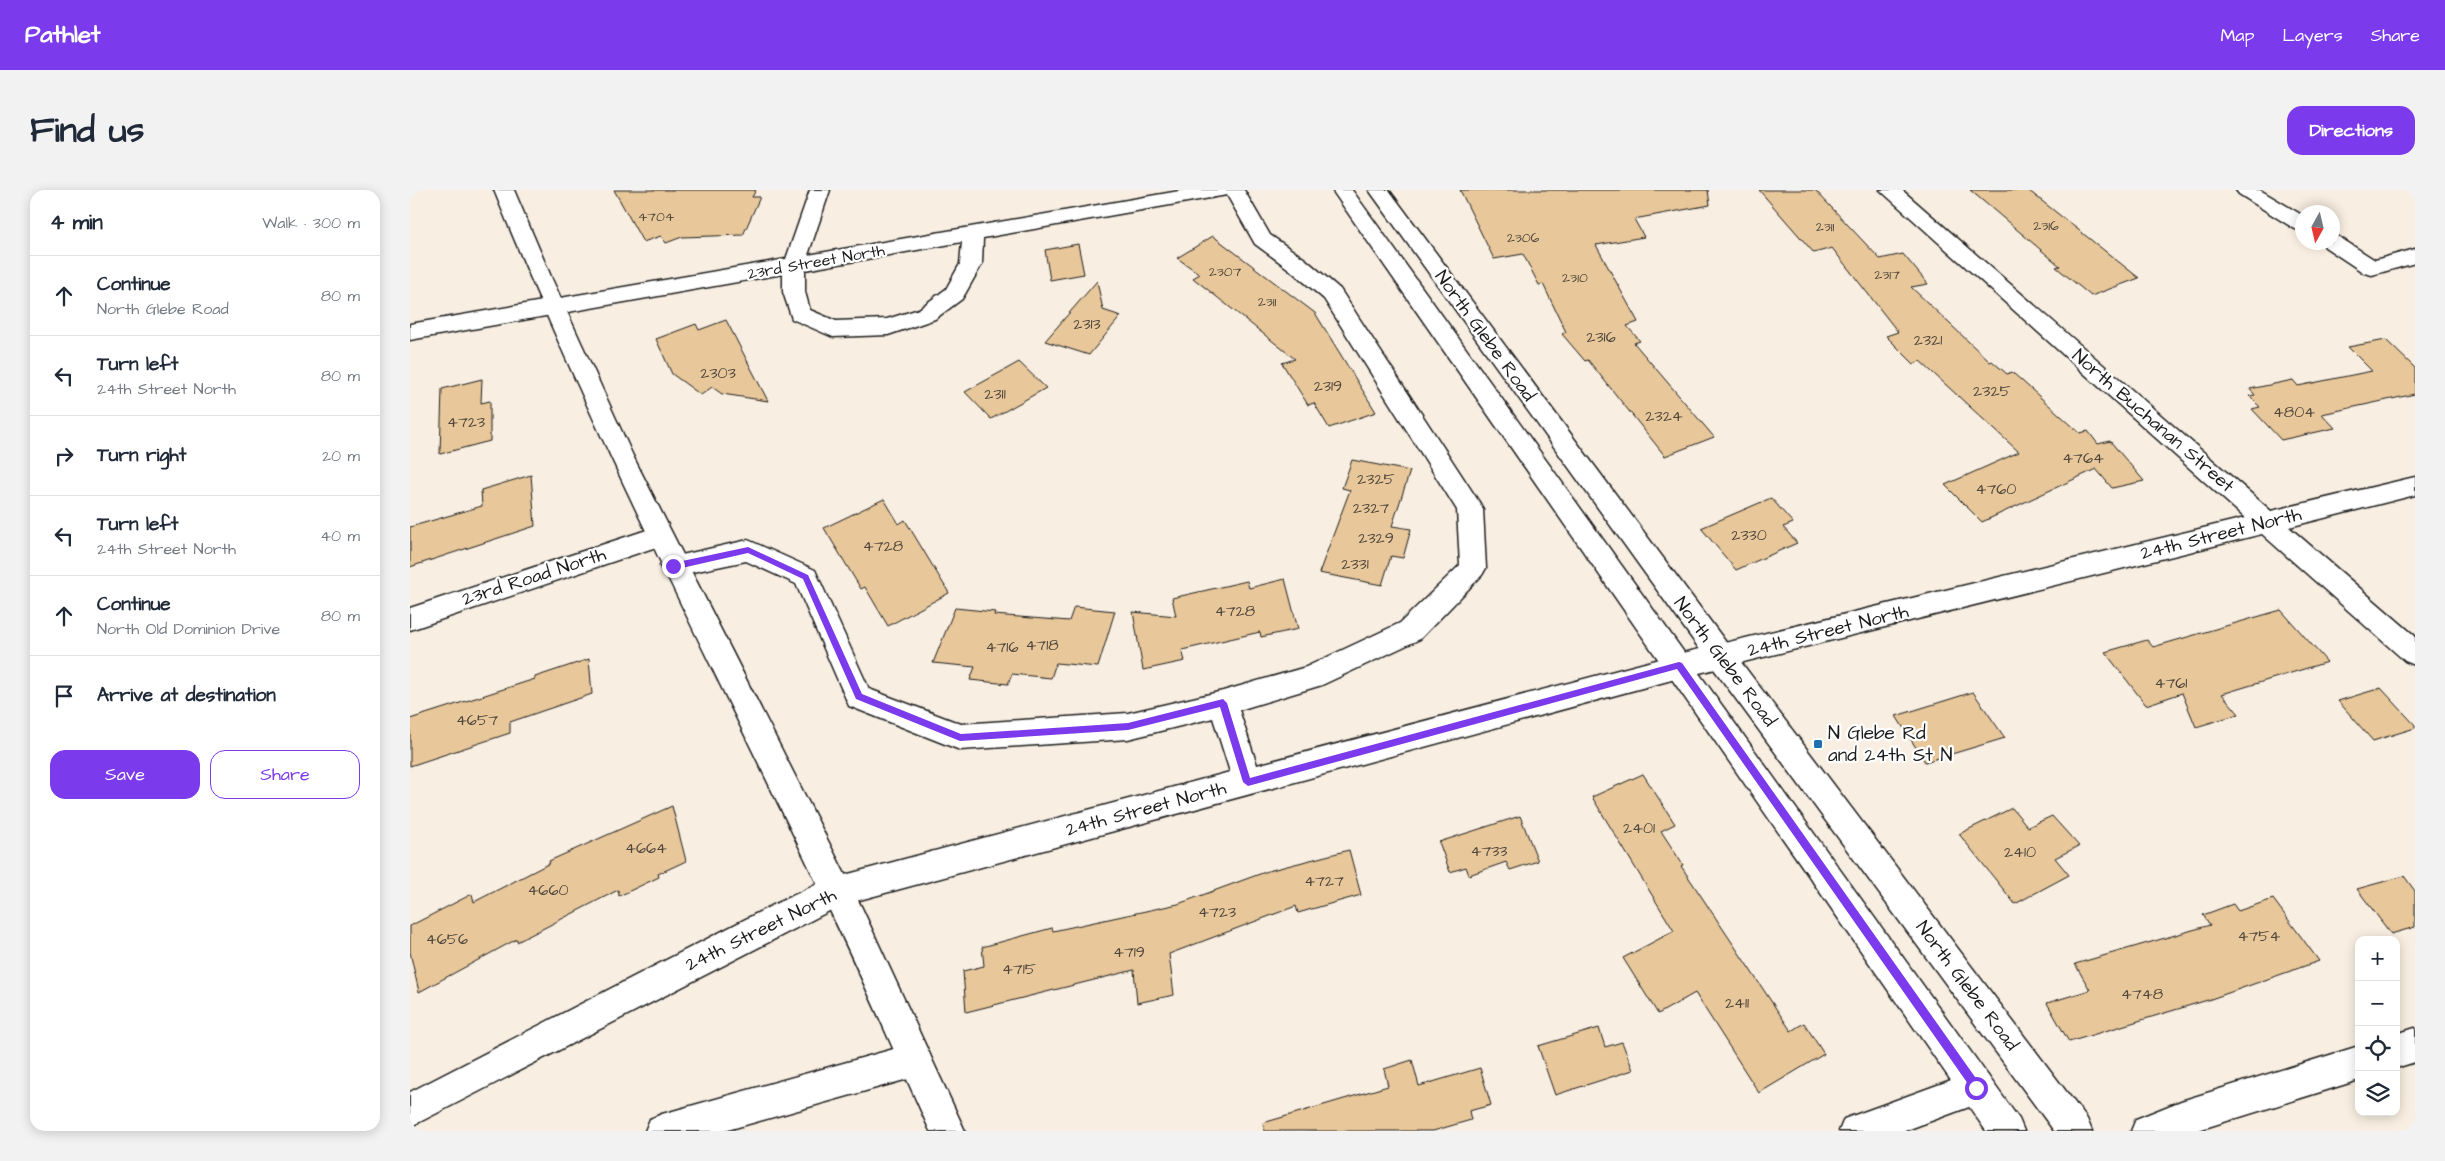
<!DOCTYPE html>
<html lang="en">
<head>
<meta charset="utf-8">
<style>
  body { margin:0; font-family:"Architects Daughter",sans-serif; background:#f2f2f3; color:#1f2937 }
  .controls { position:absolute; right:15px; bottom:15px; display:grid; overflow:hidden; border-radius:10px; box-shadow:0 2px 12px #0003 }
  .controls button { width:45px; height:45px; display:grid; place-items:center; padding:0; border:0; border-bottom:1px solid #e0e1e3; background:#fff; color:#1f2937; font:25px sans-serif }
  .compass { position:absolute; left:1885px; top:15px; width:45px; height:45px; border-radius:50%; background:#fff; box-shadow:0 2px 12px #0003; rotate:188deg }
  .stop { position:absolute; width:15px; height:15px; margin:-11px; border:4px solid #7c3aed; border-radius:50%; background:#fff }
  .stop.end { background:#7c3aed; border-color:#fff; box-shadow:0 1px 5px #0008 }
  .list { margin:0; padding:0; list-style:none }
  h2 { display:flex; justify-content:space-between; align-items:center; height:65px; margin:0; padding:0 20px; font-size:21px }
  h2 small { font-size:16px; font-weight:400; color:#747a83 }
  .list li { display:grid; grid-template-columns:32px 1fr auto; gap:15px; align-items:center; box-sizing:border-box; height:80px; padding:0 20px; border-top:1px solid #e0e1e3 }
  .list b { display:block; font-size:19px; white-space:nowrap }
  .list p { margin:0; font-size:16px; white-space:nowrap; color:#747a83 }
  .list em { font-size:16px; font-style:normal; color:#747a83 }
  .actions { display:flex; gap:10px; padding:15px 20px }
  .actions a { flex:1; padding:11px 0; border:1px solid #7c3aed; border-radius:15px; text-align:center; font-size:18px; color:#7c3aed }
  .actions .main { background:#7c3aed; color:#fff }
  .icon { flex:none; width:28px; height:28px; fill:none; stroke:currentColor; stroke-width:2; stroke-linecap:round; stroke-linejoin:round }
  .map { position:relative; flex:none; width:2005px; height:941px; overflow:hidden; border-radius:15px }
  header { display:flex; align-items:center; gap:30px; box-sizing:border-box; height:70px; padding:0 25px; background:#7c3aed; color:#fff }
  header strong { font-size:24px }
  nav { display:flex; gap:28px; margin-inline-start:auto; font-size:18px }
  .intro { display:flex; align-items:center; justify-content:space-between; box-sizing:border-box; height:120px; padding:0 30px }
  h1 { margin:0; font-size:35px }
  .button { padding:12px 22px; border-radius:15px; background:#7c3aed; color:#fff; font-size:18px; font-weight:700 }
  main { display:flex; gap:30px; padding:0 30px }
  aside { flex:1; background:#fff; border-radius:15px; box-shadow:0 2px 12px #0003 }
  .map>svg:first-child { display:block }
  .building { fill:#e8c79a; stroke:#1c1c1c }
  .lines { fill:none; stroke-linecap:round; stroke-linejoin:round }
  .minor-casing { stroke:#1c1c1c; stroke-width:3 }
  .major-casing { stroke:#1c1c1c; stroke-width:3 }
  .minor { fill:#fff; fill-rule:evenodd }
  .major { fill:#fff; fill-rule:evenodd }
  .route { fill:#7c3aed }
  .poi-dot { fill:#1f6fb2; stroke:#fff; stroke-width:2 }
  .labels { text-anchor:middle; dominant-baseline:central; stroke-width:4.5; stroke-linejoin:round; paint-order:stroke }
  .far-number-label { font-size:14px; fill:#4f473c }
  .far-street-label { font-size:16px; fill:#1c1c1c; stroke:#fff }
  .number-label { font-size:16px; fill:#4f473c }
  .street-label { font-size:19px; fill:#1c1c1c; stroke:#fff }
  .poi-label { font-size:19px; fill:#1c1c1c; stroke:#fff; text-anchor:start }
</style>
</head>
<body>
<header>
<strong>Pathlet</strong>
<nav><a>Map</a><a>Layers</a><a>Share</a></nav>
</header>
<div class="intro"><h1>Find us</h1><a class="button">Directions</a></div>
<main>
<aside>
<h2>4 min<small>Walk · 300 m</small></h2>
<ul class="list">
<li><svg class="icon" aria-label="ahead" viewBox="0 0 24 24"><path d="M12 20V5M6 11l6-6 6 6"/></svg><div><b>Continue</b><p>North Glebe Road</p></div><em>80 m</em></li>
<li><svg class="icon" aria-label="left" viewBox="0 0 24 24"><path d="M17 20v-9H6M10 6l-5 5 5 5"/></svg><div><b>Turn left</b><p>24th Street North</p></div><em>80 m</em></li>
<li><svg class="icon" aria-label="right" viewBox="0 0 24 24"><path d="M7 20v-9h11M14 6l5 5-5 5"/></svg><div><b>Turn right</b></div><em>20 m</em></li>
<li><svg class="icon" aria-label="left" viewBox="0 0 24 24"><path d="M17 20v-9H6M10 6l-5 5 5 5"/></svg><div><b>Turn left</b><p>24th Street North</p></div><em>40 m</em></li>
<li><svg class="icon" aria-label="ahead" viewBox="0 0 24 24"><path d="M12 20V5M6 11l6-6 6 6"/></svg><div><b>Continue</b><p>North Old Dominion Drive</p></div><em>80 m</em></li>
<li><svg class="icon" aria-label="arrive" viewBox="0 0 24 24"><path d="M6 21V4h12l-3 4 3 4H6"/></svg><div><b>Arrive at destination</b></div></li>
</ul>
<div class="actions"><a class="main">Save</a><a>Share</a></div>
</aside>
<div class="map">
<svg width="2005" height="941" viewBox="0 0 2005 941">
  <rect width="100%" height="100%" fill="#f8eee1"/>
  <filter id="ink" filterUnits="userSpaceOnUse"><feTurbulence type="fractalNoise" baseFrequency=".02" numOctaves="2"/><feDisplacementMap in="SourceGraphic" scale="10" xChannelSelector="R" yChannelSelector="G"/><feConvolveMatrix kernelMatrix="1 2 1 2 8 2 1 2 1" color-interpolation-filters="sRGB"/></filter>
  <g filter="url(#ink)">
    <g class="building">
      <polygon points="204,0 346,0 342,7 350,7 333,45 272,47 256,53 251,46 233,52"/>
      <polygon points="1050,0 1298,0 1300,15 1224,29 1234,47 1186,55 1228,132 1217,136 1230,151 1224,153 1304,247 1255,266 1178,170 1175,171 1152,144 1156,142 1133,94 1129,95 1113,64 1084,69"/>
      <polygon points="1349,0 1405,0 1470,69 1493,64 1518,94 1501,97 1580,172 1582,171 1597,184 1602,182 1670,243 1678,241 1688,254 1700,251 1734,291 1702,298 1686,279 1572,332 1535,295 1609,262 1510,171 1504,174 1476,146 1488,142 1422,58 1404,63"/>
      <polygon points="1560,0 1618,0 1729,88 1681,106 1646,77 1650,76"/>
      <polygon points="803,46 905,123 966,222 919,238 904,213 898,215 872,173 885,169 783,88 790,84 767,68"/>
      <polygon points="668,54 674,84 640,90 635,60"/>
      <polygon points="687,91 693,120 711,126 679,165 635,151"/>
      <polygon points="316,130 358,211 312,204 302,197 291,205 262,184 246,149 286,134 289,140"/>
      <polygon points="1976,150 2005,178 2005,204 1912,224 1925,238 1871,250 1842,219 1850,217 1839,206 1845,205 1840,199 1883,190 1888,196 1962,181 1938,157"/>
      <polygon points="609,172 636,198 581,229 555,202"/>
      <polygon points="72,189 71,213 80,211 80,251 30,264 32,199"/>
      <polygon points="942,270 1000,281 982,336 1001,339 993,368 981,366 972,395 909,383 940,300 932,298"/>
      <polygon points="121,285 125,336 0,377 0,337 72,316 71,300"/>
      <polygon points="1361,308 1383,333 1373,337 1387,353 1326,380 1291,338"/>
      <polygon points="474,309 489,334 495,330 539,403 478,436 455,397 451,399 414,338"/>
      <polygon points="875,389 888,439 851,447 850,442 772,460 775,471 733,480 723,422 766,426 762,408 837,391 839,398"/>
      <polygon points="664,417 705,421 688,477 646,473 641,488 602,484 598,494 560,490 565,477 523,473 545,418 585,422 584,425 659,431"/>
      <polygon points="1871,420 1917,472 1812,504 1829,524 1786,537 1772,503 1736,515 1695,462 1737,450 1743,457"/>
      <polygon points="179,469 182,504 100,532 100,543 0,576 0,529 125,489 125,487"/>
      <polygon points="1971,498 2005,535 2005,538 1963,551 1928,511"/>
      <polygon points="1563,502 1595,548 1515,572 1486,526"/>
      <polygon points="1233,584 1265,634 1251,641 1273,675 1271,676 1381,841 1394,833 1414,864 1349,903 1285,803 1248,824 1213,768 1264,741 1182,607"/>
      <polygon points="262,616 276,671 248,684 249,687 209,706 208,700 107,752 107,749 9,802 0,762 0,736 62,704 64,712 140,673 139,671"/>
      <polygon points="1602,618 1618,637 1642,626 1669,656 1645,668 1659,685 1605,714 1549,644"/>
      <polygon points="1110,626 1128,671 1100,680 1096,672 1059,685 1056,677 1040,682 1029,652"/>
      <polygon points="939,660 951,705 888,723 886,716 759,764 764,805 727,813 724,780 556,822 553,781 574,776 572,757 642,738 643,741 768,714 858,681"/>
      <polygon points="1994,686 2005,701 2005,737 1981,744 1947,699"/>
      <polygon points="1863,709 1909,771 1801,809 1659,852 1637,813 1680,800 1665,774 1800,735 1793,725 1823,714 1828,721"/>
      <polygon points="1189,838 1195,857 1212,852 1223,880 1145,905 1128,856"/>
      <polygon points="1002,870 1009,896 1070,878 1081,915 1059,921 1061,930 1023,941 854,941 853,933 978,896 974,879"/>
    </g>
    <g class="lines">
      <g class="minor-casing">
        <g id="minor">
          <path d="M400,0H420L398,65L775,0H834L860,45L895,69L930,99L1069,312L1073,319L1076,378L1072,385L1010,449L912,495L829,520L847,575L1269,464L1835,328L1470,0H1492L1861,321L2005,287V305L1879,337L2005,446V475L1995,471L1852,344L1269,488L431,715L0,937V902L361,716L416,690L820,582L803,528L718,549L550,560L540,556L439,516L386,394L336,371L263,386L254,383L250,376L254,369L338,350L405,380L459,499L551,534L718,523L813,501L896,477L990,433L1050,375L1047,320L914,109L879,79L845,54L817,5L573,48L572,74L555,104L552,109L525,129L478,145L423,147L382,129L373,102V84L0,150V134L376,69ZM552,52L550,74L536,99L509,119L477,129L426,131L400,120L395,102V80Z"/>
          <polygon points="1826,0 1850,0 1892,25 1892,40 1885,39 1829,4"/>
          <polygon points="1922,45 1929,47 1965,70 2005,59 2005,73 1962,85 1954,83 1915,57 1912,52 1922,52"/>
          <polygon points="249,336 258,339 262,346 258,353 0,440 0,418"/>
          <polygon points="2005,838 2005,872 1986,878 1986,844"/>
          <polygon points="505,853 517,858 522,870 517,882 505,887 314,941 235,941 240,929 252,924"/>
          <polygon points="1949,856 1949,890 1785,941 1721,941 1726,929 1771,911"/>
          <polygon points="1566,881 1578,886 1583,898 1578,910 1494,941 1429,941 1434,929"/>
        </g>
      </g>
      <g class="major-casing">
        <g id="major">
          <path d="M84,0H104L142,89L223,266L452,718L555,941H520C485,863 451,785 414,708C301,473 182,242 84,0Z"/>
          <polygon points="922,0 942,0 1609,929 1614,941 1576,941"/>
          <polygon points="959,0 979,0 1321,459 1677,929 1682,941 1644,941 1301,475"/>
        </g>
      </g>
      <use href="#minor" class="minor"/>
      <use href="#major" class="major"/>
    </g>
  </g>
  <polygon class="route" points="338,357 398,385 452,504 551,544 718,533 813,509 817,513 840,588 1269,472 1272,473 1570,894 1570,901 1563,901 1267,479 838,596 833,592 810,517 718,540 550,551 446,509 393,389 338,363 263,380 259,376 263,373"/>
  <rect class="poi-dot" x="1403" y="549" width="10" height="10" rx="2.5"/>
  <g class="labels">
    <g class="far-number-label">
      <text x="246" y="27">4704</text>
      <text x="1636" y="36">2316</text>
      <text x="1415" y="37">2311</text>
      <text x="1113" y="48">2306</text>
      <text x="815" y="82">2307</text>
      <text x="1477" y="85">2317</text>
      <text x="1165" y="88">2310</text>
      <text x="857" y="112">2311</text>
    </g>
    <g class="far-street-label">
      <text transform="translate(406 72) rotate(-10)">23rd Street North</text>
    </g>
    <g class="number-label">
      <text x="677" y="134">2313</text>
      <text x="1191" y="147">2316</text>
      <text x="1518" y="150">2321</text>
      <text x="308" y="183">2303</text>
      <text x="918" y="196">2319</text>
      <text x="1582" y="201">2325</text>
      <text x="585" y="204">2311</text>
      <text x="1884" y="222">4804</text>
      <text x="1254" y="226">2324</text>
      <text x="56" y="232">4723</text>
      <text x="1673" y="268">4764</text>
      <text x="966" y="289">2325</text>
      <text x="1586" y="299">4760</text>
      <text x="961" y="318">2327</text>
      <text x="1339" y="345">2330</text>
      <text x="966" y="348">2329</text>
      <text x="473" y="356">4728</text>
      <text x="945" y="374">2331</text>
      <text x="825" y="421">4728</text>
      <text x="632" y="455">4718</text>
      <text x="592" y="457">4716</text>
      <text x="1761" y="493">4761</text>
      <text x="67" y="530">4657</text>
      <text x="1229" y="638">2401</text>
      <text x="236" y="658">4664</text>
      <text x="1079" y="661">4733</text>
      <text x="1610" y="662">2410</text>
      <text x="914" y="691">4727</text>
      <text x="138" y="700">4660</text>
      <text x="807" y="722">4723</text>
      <text x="1849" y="746">4754</text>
      <text x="37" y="749">4656</text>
      <text x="719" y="762">4719</text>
      <text x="609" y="779">4715</text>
      <text x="1732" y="804">4748</text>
      <text x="1327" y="813">2411</text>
    </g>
    <g class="street-label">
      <text transform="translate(1075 146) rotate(54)">North Glebe Road</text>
      <text transform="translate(1743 231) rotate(41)">North Buchanan Street</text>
      <text transform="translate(1811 344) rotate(-14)">24th Street North</text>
      <text transform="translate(124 387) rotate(-18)">23rd Road North</text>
      <text transform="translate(1418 441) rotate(-14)">24th Street North</text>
      <text transform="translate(1315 472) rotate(53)">North Glebe Road</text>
      <text transform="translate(736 619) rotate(-15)">24th Street North</text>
      <text transform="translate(351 740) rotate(-26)">24th Street North</text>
      <text transform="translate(1557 796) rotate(53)">North Glebe Road</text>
    </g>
    <g class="poi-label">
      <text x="1418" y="543">N Glebe Rd<tspan x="1418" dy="22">and 24th St N</tspan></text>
    </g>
  </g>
</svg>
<div class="controls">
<button>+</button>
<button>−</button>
<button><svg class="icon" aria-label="locate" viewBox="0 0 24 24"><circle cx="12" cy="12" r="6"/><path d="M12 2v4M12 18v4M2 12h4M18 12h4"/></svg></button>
<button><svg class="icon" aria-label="layers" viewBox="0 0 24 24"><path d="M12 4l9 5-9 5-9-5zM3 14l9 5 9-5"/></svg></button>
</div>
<svg class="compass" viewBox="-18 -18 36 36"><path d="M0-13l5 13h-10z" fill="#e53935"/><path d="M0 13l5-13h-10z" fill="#747a83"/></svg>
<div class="stop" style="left:1566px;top:898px"></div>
<div class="stop end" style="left:263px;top:376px"></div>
</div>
</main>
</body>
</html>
